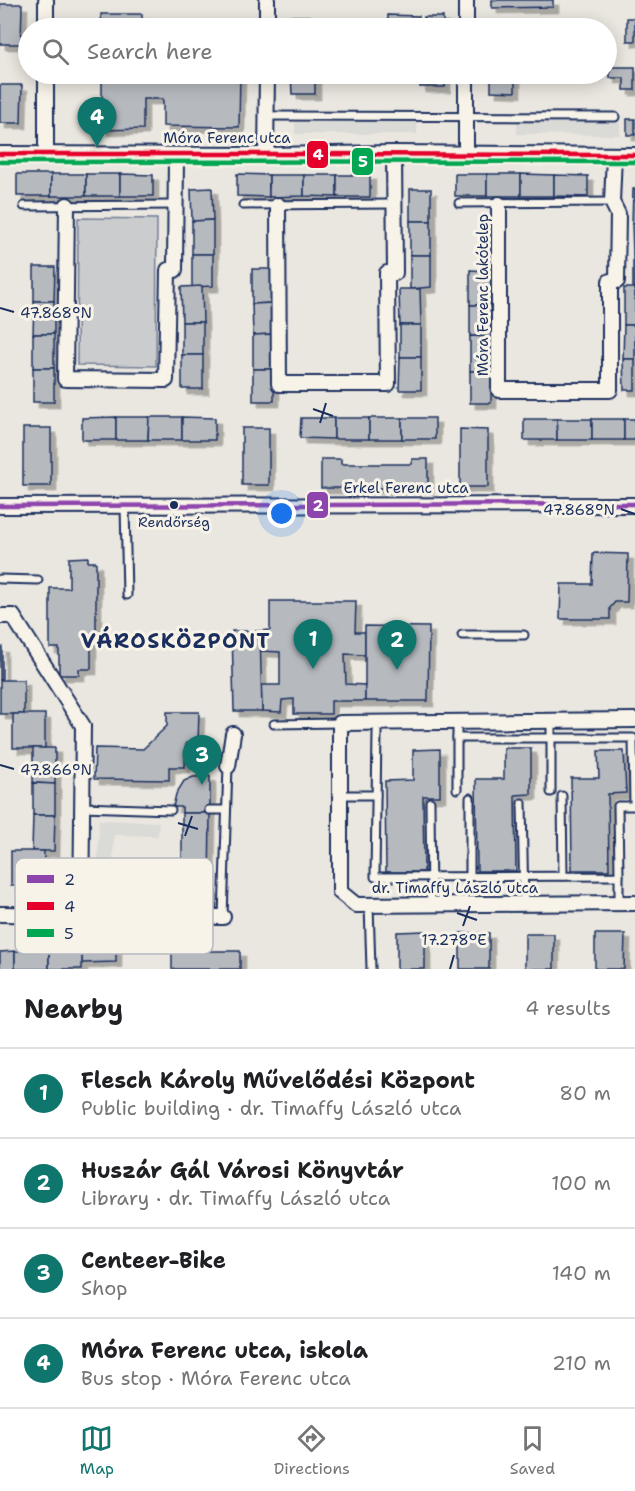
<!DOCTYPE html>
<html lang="en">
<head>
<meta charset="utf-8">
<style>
  body { margin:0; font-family:"Shantell Sans",sans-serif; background:#f2f2f2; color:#202124 }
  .you { position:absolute; left:282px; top:514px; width:21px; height:21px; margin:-15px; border:4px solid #fff; border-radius:50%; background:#1a73e8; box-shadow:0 0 0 9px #1a73e833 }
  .badge { display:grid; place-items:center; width:39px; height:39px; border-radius:50%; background:#0f766e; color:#fff; font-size:20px; font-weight:700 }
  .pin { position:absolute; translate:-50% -50px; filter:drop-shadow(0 2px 3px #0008) }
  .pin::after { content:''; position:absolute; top:32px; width:21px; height:18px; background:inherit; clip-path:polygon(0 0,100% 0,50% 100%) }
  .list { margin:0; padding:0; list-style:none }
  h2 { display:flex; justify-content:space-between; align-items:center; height:78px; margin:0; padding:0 24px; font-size:26px }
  h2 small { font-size:20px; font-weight:400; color:#757577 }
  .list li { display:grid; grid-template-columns:39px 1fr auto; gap:18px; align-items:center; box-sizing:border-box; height:90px; padding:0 24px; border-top:2px solid #e0e0e0 }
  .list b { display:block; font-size:22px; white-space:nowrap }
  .list p { margin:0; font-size:20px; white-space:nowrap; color:#757577 }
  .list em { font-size:20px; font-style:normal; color:#757577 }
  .icon { flex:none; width:33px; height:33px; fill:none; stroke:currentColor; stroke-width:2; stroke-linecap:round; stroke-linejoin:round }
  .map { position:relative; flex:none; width:635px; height:969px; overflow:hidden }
  .search { position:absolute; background:#fff; box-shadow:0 3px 15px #0003; left:18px; right:18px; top:18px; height:66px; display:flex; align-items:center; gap:15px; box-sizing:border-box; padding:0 21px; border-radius:33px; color:#757577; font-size:22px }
  .sheet { height:438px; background:#fff }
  nav { display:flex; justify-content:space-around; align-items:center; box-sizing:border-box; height:84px; border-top:2px solid #e0e0e0; background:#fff; font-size:16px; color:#757577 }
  nav a { display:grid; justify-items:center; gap:3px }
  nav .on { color:#0f766e }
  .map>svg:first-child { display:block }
  .built { fill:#dadad6 }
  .green { fill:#cbcccd; stroke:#737e96; stroke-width:1.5 }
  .building { fill:#b6babf; stroke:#1b2f5e; stroke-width:1.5; filter:url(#shadow) }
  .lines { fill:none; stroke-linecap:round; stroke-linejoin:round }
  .lane-casing { stroke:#1b2f5e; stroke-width:11 }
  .street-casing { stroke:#1b2f5e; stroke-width:18 }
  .lane { stroke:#f7f3e8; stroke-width:7 }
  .street { stroke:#f7f3e8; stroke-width:14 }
  .bus-1-casing { stroke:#f7f3e8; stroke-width:9 }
  .bus-2-casing { stroke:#f7f3e8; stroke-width:9 }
  .bus-3-casing { stroke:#f7f3e8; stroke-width:9 }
  .bus-1 { stroke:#8e44ad; stroke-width:4.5 }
  .bus-2 { stroke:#e4002b; stroke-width:4.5 }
  .bus-3 { stroke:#00a651; stroke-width:4.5 }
  .ticks { fill:none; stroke:#1b2f5e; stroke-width:2 }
  .bus-dot { fill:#1b2f5e; stroke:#f7f3e8; stroke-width:2 }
  .labels { text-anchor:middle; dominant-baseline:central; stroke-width:6; stroke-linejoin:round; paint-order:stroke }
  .bus-label { font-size:14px; fill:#1b2f5e; stroke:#f7f3e8 }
  .street-label { font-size:15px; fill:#1b2f5e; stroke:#f7f3e8 }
  .district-label { font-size:21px; font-weight:bold; letter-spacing:1.5px; fill:#1b2f5e; stroke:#f7f3e8 }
  .key { fill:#f7f3e8; stroke:#b5b8bf; stroke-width:1.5 }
  .key-label { font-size:16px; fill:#1b2f5e }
  .ticks-label { font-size:15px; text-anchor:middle; fill:#1b2f5e; stroke:#f7f3e8; stroke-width:6; stroke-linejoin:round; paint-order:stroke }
  .line-badge { stroke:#f7f3e8; stroke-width:2 }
  .badge-label { font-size:16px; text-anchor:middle; font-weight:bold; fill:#fff }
</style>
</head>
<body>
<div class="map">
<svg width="635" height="969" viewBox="0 0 635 969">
  <defs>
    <filter id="shadow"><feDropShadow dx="5.5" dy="5.5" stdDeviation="0" flood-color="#0004"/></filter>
  </defs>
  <rect width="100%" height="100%" fill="#eae7e0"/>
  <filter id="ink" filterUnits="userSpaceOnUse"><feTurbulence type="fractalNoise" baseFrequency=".0167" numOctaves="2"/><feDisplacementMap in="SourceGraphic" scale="12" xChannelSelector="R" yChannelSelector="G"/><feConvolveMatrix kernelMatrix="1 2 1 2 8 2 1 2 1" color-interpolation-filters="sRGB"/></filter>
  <g filter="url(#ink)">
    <g class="built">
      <rect x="295" y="122" width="122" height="12"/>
      <polygon points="517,122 620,123 620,135 517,134"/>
      <polygon points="99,820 159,822 158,836 114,835 113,861 98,861"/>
    </g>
    <polygon class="green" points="78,218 157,219 156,366 77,365"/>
    <g class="building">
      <polygon points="492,0 553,0 553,7 492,8"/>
      <polygon points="0,4 22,4 21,44 0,44"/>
      <polygon points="101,14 142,14 142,28 102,28"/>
      <polygon points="388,15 419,16 419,23 388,23"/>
      <rect x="289" y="16" width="21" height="12"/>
      <rect x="424" y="17" width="19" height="11"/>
      <rect x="627" y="18" width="8" height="23"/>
      <polygon points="164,23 240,24 240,28 164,28"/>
      <polygon points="610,67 635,67 635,90 624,90 624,78 610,78"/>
      <polygon points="102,74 240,74 239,127 163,126 163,99 143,99 143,129 102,130"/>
      <polygon points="291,74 315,74 315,94 292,94"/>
      <polygon points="421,74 445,74 445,87 420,87"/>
      <polygon points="491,74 515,74 515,92 491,91"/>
      <polygon points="0,85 22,85 21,123 0,123"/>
      <rect x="627" y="119" width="8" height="16"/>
      <rect x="17" y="174" width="34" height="22"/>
      <rect x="51" y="174" width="35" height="22"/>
      <rect x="86" y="174" width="34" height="22"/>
      <polygon points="120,174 153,175 153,196 120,196"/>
      <polygon points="237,174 269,175 269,197 237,196"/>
      <rect x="455" y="174" width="32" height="22"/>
      <rect x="487" y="174" width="34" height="22"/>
      <polygon points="521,174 554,175 554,196 521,196"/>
      <polygon points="269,175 304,175 304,196 269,197"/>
      <polygon points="304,175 337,175 337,197 304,196"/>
      <rect x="337" y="175" width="33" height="22"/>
      <polygon points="554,175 588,176 588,197 554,196"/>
      <polygon points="212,188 213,220 192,221 191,189"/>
      <rect x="410" y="189" width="21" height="32"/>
      <polygon points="633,189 635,189 635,224 632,224"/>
      <polygon points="213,220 213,254 192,254 192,221"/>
      <rect x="410" y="221" width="21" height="34"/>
      <polygon points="632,224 635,224 635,254 633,254"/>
      <polygon points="192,254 213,254 213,286 192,287"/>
      <rect x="633" y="254" width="2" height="34"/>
      <polygon points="410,255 431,255 431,287 410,289"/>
      <polygon points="34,267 55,267 54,301 34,301"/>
      <polygon points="252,269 273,269 273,303 252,304"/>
      <polygon points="470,270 491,271 491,305 470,305"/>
      <polygon points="202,286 203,322 182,322 181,287"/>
      <rect x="624" y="288" width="11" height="37"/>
      <polygon points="399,289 420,289 421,325 400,325"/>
      <polygon points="34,301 54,301 54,334 33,334"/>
      <polygon points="273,303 274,334 253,335 252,304"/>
      <polygon points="470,305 491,305 491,337 470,336"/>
      <rect x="182" y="322" width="21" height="33"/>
      <rect x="400" y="325" width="21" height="32"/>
      <polygon points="624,325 635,325 635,359 623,359"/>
      <rect x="33" y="334" width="21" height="34"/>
      <polygon points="274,334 274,369 253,369 253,335"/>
      <polygon points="470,336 491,337 491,371 470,371"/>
      <rect x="182" y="355" width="21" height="34"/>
      <polygon points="400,357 421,357 421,390 399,390"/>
      <polygon points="623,359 635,359 635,390 624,390"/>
      <rect x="33" y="368" width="21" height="34"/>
      <rect x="253" y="369" width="21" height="32"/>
      <rect x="470" y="371" width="21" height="32"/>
      <polygon points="116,417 116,440 82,440 82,418"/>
      <polygon points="116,417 149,417 148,440 116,440"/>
      <polygon points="149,417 182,417 182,440 148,440"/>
      <polygon points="182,417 215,418 215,440 182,440"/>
      <polygon points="301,418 334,418 334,439 300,438"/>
      <rect x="334" y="418" width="35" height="21"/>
      <rect x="369" y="418" width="33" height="21"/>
      <rect x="402" y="418" width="33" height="21"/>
      <rect x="524" y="419" width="33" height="21"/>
      <rect x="557" y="419" width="35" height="21"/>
      <rect x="592" y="419" width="32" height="21"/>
      <rect x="624" y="419" width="11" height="21"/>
      <rect x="23" y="428" width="28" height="58"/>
      <rect x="242" y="428" width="27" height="57"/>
      <polygon points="460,429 488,430 488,487 460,487"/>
      <polygon points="321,459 341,459 341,464 412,464 412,459 428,459 428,488 321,488"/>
      <polygon points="593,553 628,554 627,602 615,602 610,608 610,619 560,619 561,584 592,584"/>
      <polygon points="88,557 88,562 96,562 96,640 91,640 91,669 79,669 79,675 59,675 59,648 50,648 50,588 69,588 69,558"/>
      <polygon points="270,601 356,601 355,632 365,632 365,655 345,654 346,684 365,685 365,701 331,701 331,714 294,714 294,699 282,700 281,712 262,711 261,685 280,685 280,652 261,651 260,631 270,630"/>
      <polygon points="365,626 429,627 428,701 365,701"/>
      <polygon points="232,631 260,631 262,711 234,711"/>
      <rect x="0" y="647" width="2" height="33"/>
      <rect x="0" y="680" width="24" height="34"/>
      <polygon points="167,712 199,712 198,743 186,743 185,767 169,767 169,780 94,779 95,748 143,749 167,726"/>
      <rect x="13" y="714" width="32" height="34"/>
      <polygon points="33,748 55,748 55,784 33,783"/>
      <polygon points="504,748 531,748 531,794 515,795 516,871 477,871 476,779 504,779"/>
      <polygon points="440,749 440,796 423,796 424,872 386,872 385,781 413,780 413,750"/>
      <polygon points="598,751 624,751 626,793 608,794 609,870 572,870 571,778 599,778"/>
      <polygon points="210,776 210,813 182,813 182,807 173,807 176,794 184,781 193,777"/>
      <polygon points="33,783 55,784 55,815 33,815"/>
      <polygon points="182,813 210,813 209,889 192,889 192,881 182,881"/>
      <polygon points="33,815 55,815 54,851 32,851"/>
      <polygon points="11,851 44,851 43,885 11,885"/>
      <polygon points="182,881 192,881 192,889 216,890 216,908 161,908 161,882"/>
      <polygon points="116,930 116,962 82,963 81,931"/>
      <polygon points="425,931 425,969 397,969 397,932"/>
      <rect x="460" y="933" width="29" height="36"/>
      <rect x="525" y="934" width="29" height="35"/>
      <polygon points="595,934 625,934 624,969 595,969"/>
      <polygon points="15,951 15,969 0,969 0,952"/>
      <rect x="15" y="951" width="34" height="18"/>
      <rect x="49" y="951" width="33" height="18"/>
      <rect x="172" y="951" width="68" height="18"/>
    </g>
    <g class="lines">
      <g class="lane-casing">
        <g id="lane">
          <polyline points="267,116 615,117"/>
          <polyline points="459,203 612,202"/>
          <polyline points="243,205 394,204"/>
          <polyline points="24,206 176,205"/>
          <polyline points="125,506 127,595"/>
          <polyline points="0,579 38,580"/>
          <polyline points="462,635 524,635"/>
          <polyline points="551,721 551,792"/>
          <polyline points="457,722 457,789"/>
          <polyline points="274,724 340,723"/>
          <polyline points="377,732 375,877 619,876 618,806 634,806 633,738 457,738"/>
          <polyline points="340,795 376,795"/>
          <polyline points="562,796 563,876"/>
          <polyline points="470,798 470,876"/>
          <polyline points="430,802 431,904"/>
          <polyline points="522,803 524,904"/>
          <polyline points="82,807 171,810"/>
          <polyline points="209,810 226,810"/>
          <polyline points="619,876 619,903"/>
          <polyline points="369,905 371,969"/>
          <polyline points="223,917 228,766"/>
        </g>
      </g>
      <g class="street-casing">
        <g id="street">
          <polyline points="46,28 46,0"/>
          <polyline points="267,28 267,0"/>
          <polyline points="466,28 466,0"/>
          <polyline points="466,153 466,74"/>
          <polyline points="0,154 266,155 394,153 635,155"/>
          <polyline points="46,155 46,74"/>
          <polyline points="266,155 267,74"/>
          <polyline points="499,204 499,390 610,390 610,281 617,281 618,214 612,202 614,155"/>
          <polyline points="67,205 65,379 166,380 168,270 175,270 176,155"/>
          <polyline points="278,205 279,384 388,384 387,273 395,273 394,153"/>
          <polyline points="0,506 635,505"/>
          <polyline points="0,616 13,616 83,726 81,915"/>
          <polyline points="635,720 340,723 340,892 356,905 635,903"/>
          <polyline points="228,766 233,734"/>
          <polyline points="0,914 223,917"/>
        </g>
      </g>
      <use href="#lane" class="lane"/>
      <use href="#street" class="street"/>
      <g class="bus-1-casing">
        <polyline id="bus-1" points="0,506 635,504"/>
      </g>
      <g class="bus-2-casing">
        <path id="bus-2" d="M0,154C212,155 423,153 635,155"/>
      </g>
      <g class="bus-3-casing">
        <path id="bus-3" d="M0,162C212,162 423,161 635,162"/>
      </g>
      <use href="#bus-1" class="bus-1"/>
      <use href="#bus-2" class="bus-2"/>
      <use href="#bus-3" class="bus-3"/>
    </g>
  </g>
  <path class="ticks" d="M0,308L14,312M313,409L333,416M320,423L326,403M621,509L635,514M0,765L14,769M178,823L198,829M185,836L192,816M457,913L477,920M463,926L470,906M450,969L454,955"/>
  <circle class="bus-dot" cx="174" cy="505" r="5"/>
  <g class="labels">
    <g class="bus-label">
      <text x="174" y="522">Rendőrség</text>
    </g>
    <g class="street-label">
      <text x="227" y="138">Móra Ferenc utca</text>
      <text transform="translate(483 295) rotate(-90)">Móra Ferenc lakótelep</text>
      <text x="406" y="488">Erkel Ferenc utca</text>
      <text x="455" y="888">dr. Timaffy László utca</text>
    </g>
    <g class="district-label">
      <text x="176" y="641">VÁROSKÖZPONT</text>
    </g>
  </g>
  <rect x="15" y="858" width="198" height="96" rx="9" class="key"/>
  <rect x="27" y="875" width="27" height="8" fill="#8e44ad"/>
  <rect x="27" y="902" width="27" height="8" fill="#e4002b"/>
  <rect x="27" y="929" width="27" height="8" fill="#00a651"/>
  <g class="key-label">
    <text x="64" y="885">2</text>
    <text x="64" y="912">4</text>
    <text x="64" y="939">5</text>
  </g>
  <g class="ticks-label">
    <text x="56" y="318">47.868°N</text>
    <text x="579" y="515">47.868°N</text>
    <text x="56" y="775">47.866°N</text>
    <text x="454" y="945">17.278°E</text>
  </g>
  <g class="line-badge">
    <rect x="306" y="140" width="23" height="29" rx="6" fill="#e4002b"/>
    <rect x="351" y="147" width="23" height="29" rx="6" fill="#00a651"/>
    <rect x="306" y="491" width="23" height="28" rx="6" fill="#8e44ad"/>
  </g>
  <g class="badge-label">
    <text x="318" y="160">4</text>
    <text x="363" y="167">5</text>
    <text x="318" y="511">2</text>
  </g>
</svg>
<div class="you"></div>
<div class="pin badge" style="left:313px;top:669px">1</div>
<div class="pin badge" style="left:397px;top:670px">2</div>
<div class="pin badge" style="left:202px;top:785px">3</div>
<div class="pin badge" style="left:97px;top:147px">4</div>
<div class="search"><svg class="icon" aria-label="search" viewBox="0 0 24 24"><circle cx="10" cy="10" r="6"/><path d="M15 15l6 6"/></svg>Search here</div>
</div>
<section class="sheet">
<h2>Nearby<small>4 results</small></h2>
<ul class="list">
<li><span class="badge">1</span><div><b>Flesch Károly Művelődési Központ</b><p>Public building · dr. Timaffy László utca</p></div><em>80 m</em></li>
<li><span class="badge">2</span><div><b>Huszár Gál Városi Könyvtár</b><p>Library · dr. Timaffy László utca</p></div><em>100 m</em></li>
<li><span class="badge">3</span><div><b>Centeer-Bike</b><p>Shop</p></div><em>140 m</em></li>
<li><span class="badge">4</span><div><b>Móra Ferenc utca, iskola</b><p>Bus stop · Móra Ferenc utca</p></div><em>210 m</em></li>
</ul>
</section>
<nav>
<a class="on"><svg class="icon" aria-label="map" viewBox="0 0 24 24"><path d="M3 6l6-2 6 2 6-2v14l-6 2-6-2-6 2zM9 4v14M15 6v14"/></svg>Map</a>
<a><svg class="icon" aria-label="directions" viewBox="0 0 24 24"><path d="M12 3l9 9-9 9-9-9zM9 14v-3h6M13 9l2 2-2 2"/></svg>Directions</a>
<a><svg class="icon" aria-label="saved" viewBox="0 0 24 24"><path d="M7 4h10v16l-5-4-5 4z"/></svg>Saved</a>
</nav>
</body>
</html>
